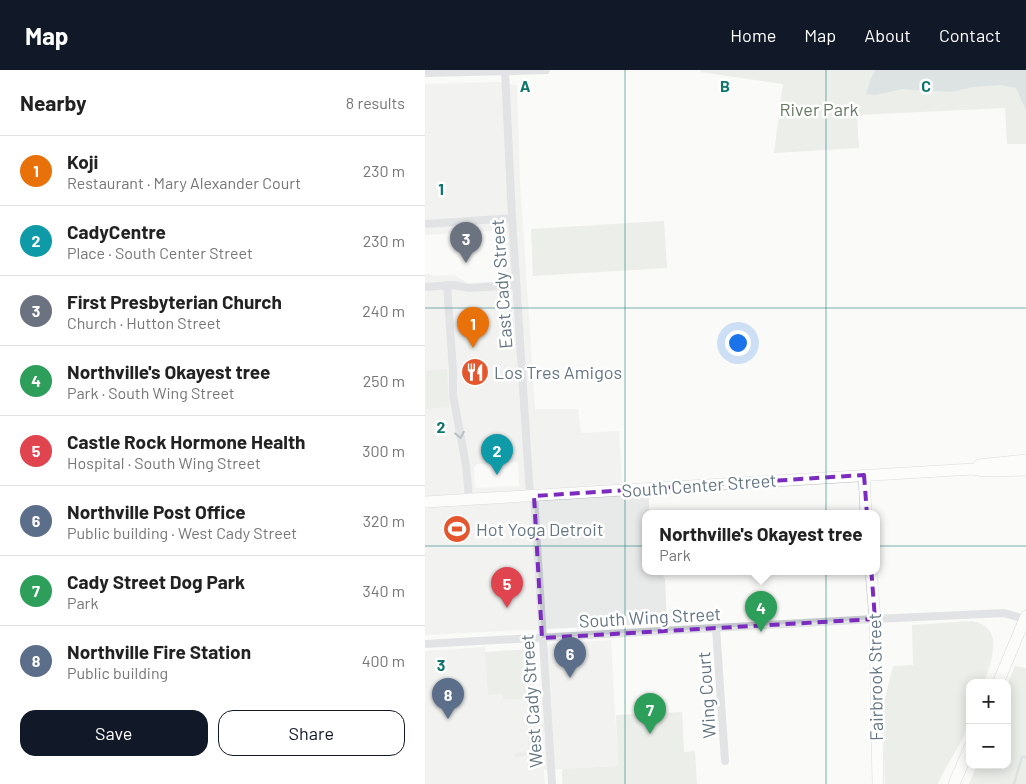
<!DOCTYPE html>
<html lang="en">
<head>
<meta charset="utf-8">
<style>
  body { margin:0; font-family:Barlow,sans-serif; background:#f2f2f2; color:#222 }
  .controls { position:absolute; right:15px; bottom:15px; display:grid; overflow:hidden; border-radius:10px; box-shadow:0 2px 12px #0003 }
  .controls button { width:45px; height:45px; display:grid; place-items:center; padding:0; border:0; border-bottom:1px solid #e0e0e0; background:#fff; color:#222; font:25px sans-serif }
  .you { position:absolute; left:312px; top:272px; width:18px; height:18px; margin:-12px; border:4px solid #fff; border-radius:50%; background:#1a73e8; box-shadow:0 0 0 8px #1a73e833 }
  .badge { display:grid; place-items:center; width:32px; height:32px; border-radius:50%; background:#111827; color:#fff; font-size:16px; font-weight:700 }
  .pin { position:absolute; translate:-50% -41px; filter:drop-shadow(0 1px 2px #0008) }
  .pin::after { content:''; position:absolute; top:26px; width:18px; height:15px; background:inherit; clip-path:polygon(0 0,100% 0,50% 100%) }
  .popup { position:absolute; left:217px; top:440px; width:238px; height:65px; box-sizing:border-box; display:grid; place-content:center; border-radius:10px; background:#fff; filter:drop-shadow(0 1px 4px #0005); font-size:16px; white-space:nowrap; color:#767676 }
  .popup b { font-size:19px; color:#222 }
  .popup::after { content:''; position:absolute; left:50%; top:100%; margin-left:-10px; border:10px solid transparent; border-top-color:#fff }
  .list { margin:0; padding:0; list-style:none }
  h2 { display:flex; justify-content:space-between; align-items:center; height:65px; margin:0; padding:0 20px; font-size:21px }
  h2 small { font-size:16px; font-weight:400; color:#767676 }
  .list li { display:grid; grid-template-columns:32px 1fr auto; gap:15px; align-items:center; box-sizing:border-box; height:70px; padding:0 20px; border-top:1px solid #e0e0e0 }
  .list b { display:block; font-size:19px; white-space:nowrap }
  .list p { margin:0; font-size:16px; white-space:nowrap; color:#767676 }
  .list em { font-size:16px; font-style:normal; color:#767676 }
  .actions { display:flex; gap:10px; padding:15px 20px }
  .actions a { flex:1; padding:11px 0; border:1px solid #111827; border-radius:15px; text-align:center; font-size:18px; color:#111827 }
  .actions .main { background:#111827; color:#fff }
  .map { position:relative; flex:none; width:601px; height:714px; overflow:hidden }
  header { display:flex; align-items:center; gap:30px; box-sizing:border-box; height:70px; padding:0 25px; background:#111827; color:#fff }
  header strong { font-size:24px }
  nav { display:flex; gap:28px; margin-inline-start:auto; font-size:18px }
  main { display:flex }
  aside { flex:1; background:#fff }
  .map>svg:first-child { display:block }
  .built { fill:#e8e9e9; fill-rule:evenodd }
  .green { fill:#dadfd7 }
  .water { fill:#bbc7cb }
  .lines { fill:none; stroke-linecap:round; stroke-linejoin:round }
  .stream { stroke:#bbc7cb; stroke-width:2.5 }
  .secondary-casing { stroke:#b3babf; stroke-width:12 }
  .street { stroke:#c3c8cc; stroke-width:8 }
  .secondary { stroke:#fff; stroke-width:11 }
  .oneway { stroke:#6a7a87 }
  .marked { fill:none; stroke:#7b2cbf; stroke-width:4; stroke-dasharray:10 6; stroke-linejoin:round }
  .grid { fill:none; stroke:#0f766e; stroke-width:1; stroke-opacity:0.55 }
  .labels { text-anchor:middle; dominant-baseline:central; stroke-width:5; stroke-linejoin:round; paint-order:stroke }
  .park-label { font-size:18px; fill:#687a64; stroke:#fff }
  .street-label { font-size:18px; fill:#657683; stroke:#fff }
  .poi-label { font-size:18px; fill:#657683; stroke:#fff; text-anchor:start }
  .grid-label { font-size:16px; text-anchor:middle; font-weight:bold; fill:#0f766e; stroke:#fff; stroke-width:5; stroke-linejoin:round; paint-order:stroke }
</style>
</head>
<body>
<header>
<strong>Map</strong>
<nav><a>Home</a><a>Map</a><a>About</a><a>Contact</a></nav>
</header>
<main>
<aside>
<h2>Nearby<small>8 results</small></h2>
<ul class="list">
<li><span class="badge" style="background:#e8710a">1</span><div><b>Koji</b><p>Restaurant · Mary Alexander Court</p></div><em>230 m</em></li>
<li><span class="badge" style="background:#0f9aa8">2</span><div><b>CadyCentre</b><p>Place · South Center Street</p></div><em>230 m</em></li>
<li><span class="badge" style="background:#6b7280">3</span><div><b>First Presbyterian Church</b><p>Church · Hutton Street</p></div><em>240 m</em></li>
<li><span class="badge" style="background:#2e9e5b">4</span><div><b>Northville's Okayest tree</b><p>Park · South Wing Street</p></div><em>250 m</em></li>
<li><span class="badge" style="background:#e0444e">5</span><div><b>Castle Rock Hormone Health</b><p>Hospital · South Wing Street</p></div><em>300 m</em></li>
<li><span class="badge" style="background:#5c6f8a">6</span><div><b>Northville Post Office</b><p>Public building · West Cady Street</p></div><em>320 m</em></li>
<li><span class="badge" style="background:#2e9e5b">7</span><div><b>Cady Street Dog Park</b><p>Park</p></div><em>340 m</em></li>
<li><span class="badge" style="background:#5c6f8a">8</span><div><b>Northville Fire Station</b><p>Public building</p></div><em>400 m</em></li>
</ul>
<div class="actions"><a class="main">Save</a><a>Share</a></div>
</aside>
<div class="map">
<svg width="601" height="714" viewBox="0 0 601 714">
  <rect width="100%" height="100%" fill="#fafaf8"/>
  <g class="built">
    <path d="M74,12L92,15L95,110L110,339H153L156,363L194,361L198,427L224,425V443H221V501H235L240,509L242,553L0,565V204H7V206L29,205L43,213L79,211V204L82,203L81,186H78L77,160L0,165V14ZM93,392L94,416L50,418L49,397L52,394Z"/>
    <polygon points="186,570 193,696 119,700 120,714 0,714 0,581 60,577 63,625 78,624 79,630 107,628 125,627 122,578 124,574"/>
  </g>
  <g class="green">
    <polygon points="276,0 601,0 601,74 582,74 580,38 432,45 434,78 349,83 358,14 275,2"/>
    <polygon points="239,151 242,198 108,206 106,159"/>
    <polygon points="22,299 24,337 0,339 0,301"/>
    <path d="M547,551C581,558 566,590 559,613H545C545,625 547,640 544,651C538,674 522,692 513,714H460L458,637L468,596L488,595L487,555Z"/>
    <polygon points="106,579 106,628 78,630 78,624 63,625 60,582"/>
    <polygon points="590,596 601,598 601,714 544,714 552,695 582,695 582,616"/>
    <polygon points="257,642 259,682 270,681 272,714 137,714 137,699 193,696 191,645"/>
    <path d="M101,660C112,661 115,670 112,680L104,686L90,687V683L104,682L103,666H102Z"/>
  </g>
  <polygon class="water" points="451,0 601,0 601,40 591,18 576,15 548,17 526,22 477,19 451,25 441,24 446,8"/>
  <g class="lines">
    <polyline class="stream" points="589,714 597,687 601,687"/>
    <g class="secondary-casing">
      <g id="secondary">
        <polyline points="554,395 601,390"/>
        <polyline points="439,405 441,443"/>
        <polyline points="0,432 548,399 559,401 601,400"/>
        <polyline points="446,501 450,549 453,714"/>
        <polyline points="573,613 601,546"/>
        <polyline points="529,714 545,677"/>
      </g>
    </g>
    <g class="street">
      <polyline points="80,0 87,148 105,426"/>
      <polyline points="0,3 121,0"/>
      <polyline points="0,154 87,148"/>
      <polyline points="22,215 28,301 28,325 41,395 44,429"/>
      <polyline points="0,217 28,215 44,218 91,215"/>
      <polyline points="109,426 127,714"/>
      <polyline points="291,558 300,691"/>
      <polyline points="0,574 450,549 579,543 600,549"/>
    </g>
    <use href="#secondary" class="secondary"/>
  </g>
  <defs><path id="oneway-chevron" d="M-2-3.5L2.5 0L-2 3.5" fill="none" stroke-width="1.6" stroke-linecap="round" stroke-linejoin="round" transform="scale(1.25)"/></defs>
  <use class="oneway" href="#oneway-chevron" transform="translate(35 365) rotate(79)"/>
  <path d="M0 0H601V714H0ZM439,405L450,549L117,568L109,426Z" fill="#fafaf8" fill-opacity=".55" fill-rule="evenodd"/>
  <path class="marked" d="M439,405L450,549L117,568L109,426Z"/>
  <path class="grid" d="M200,0V714M401,0V714M0,238H601M0,476H601"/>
  <defs>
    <g id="restaurant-disc" transform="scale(1.4375)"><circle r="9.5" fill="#e4572e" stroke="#fff"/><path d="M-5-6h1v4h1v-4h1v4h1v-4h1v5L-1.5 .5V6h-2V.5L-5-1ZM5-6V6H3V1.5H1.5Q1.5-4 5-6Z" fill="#fff"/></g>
    <g id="stadium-disc" transform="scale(1.4375)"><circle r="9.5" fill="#e4572e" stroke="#fff"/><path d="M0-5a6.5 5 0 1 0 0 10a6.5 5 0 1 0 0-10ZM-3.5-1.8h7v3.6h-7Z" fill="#fff"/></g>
  </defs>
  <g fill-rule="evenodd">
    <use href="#restaurant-disc" x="50" y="302"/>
    <use href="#stadium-disc" x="32" y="459"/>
  </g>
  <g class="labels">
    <g class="park-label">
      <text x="394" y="39">River Park</text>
    </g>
    <g class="street-label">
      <text transform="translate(76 214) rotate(-94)">East Cady Street</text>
      <text transform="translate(274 415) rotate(-4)">South Center Street</text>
      <text transform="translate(225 547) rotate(-3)">South Wing Street</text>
      <text transform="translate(450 607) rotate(-91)">Fairbrook Street</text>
      <text transform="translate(281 625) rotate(-94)">Wing Court</text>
      <text transform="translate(106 631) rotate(-94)">West Cady Street</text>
    </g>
    <g class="poi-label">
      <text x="69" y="302">Los Tres Amigos</text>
      <text x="51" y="459">Hot Yoga Detroit</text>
    </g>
  </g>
  <g class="grid-label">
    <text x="100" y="22">A</text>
    <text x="300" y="22">B</text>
    <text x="501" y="22">C</text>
    <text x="16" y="125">1</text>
    <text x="16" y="363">2</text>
    <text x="16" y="601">3</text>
  </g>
</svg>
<div class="controls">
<button>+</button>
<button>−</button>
</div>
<div class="you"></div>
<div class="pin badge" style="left:48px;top:278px;background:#e8710a">1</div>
<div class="pin badge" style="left:72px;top:405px;background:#0f9aa8">2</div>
<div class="pin badge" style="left:41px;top:193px;background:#6b7280">3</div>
<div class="pin badge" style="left:336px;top:562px;background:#2e9e5b">4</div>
<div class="popup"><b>Northville's Okayest tree</b>Park</div>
<div class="pin badge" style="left:82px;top:538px;background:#e0444e">5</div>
<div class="pin badge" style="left:145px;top:608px;background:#5c6f8a">6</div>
<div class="pin badge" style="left:225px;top:664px;background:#2e9e5b">7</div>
<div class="pin badge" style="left:23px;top:649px;background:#5c6f8a">8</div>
</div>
</main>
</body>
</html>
